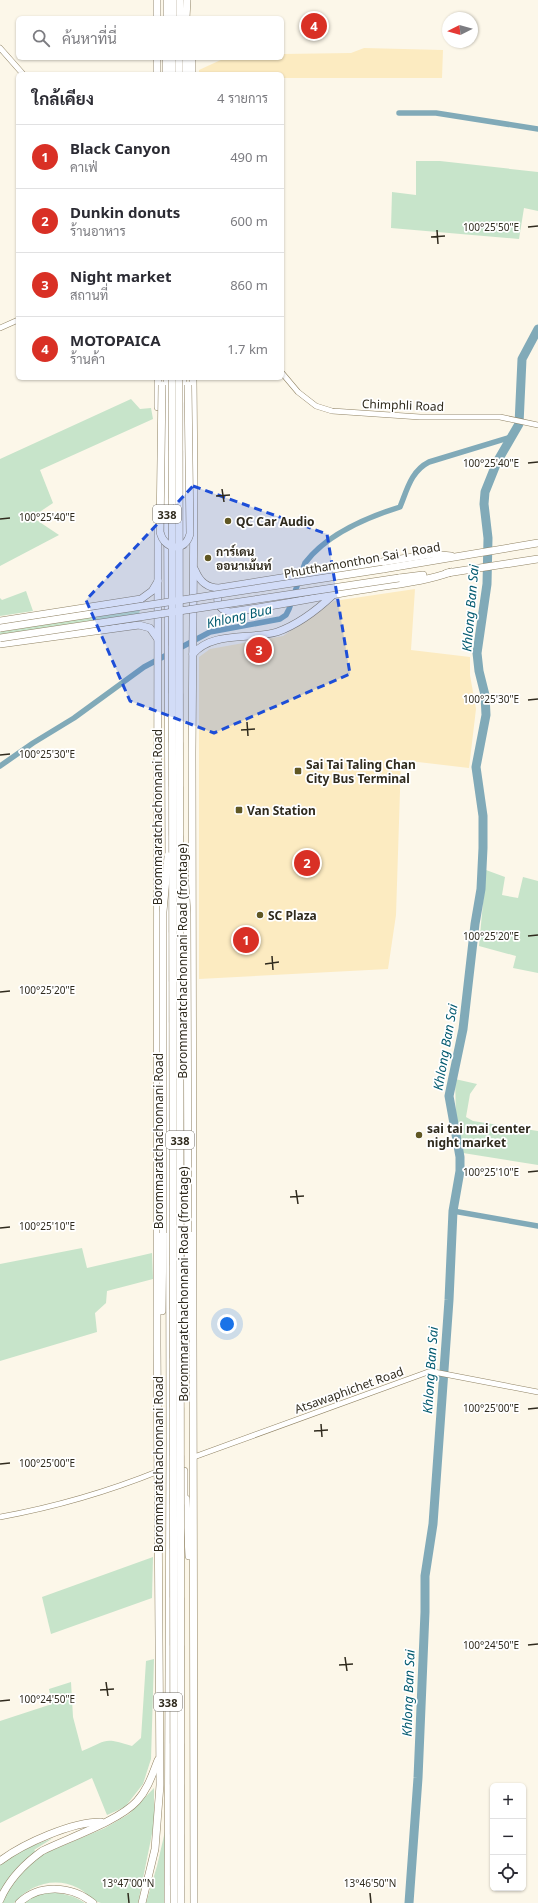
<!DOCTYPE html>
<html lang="th">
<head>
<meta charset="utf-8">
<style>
  body { margin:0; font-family:"Noto Sans",Sarabun,sans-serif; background:#f2f2f3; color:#2b2b33 }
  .controls { position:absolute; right:12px; bottom:12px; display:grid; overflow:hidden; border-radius:6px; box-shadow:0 1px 3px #0004 }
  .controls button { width:36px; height:36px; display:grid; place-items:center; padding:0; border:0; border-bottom:1px solid #e1e1e2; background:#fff; color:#2b2b33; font:20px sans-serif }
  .compass { position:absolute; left:442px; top:12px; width:36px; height:36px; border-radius:50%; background:#fff; box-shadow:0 1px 3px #0004; rotate:264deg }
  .you { position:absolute; left:227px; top:1324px; width:14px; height:14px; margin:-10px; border:3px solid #fff; border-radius:50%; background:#1a73e8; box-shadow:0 0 0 6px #1a73e833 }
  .badge { display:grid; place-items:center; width:26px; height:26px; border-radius:50%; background:#d93025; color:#fff; font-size:13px; font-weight:700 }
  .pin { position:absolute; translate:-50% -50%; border:2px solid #fff; box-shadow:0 1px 4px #0006 }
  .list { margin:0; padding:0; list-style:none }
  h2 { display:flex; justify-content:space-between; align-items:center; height:52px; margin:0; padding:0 16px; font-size:17px }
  h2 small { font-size:13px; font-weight:400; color:#7c7c81 }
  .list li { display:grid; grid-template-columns:26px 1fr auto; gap:12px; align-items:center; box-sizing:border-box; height:64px; padding:0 16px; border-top:1px solid #e1e1e2 }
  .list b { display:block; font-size:15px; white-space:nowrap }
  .list p { margin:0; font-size:13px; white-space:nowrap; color:#7c7c81 }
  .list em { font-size:13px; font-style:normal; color:#7c7c81 }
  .icon { flex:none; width:22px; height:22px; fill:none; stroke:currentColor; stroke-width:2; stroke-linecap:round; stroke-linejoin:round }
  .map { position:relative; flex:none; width:538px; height:1903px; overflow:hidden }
  .search { position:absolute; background:#fff; box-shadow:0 1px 3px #0004; left:16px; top:16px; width:268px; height:44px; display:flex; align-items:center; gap:10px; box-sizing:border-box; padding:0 14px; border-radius:6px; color:#7c7c81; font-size:15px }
  .panel { position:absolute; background:#fff; box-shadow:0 1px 3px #0004; left:16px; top:72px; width:268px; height:308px; border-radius:6px }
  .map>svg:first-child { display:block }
  .built { fill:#fcebc1 }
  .green { fill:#c7e4ca }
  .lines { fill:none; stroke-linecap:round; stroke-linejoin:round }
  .canal { stroke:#81aab8; stroke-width:5.5 }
  .river { stroke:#81aab8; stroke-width:9 }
  .minor-casing { stroke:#908364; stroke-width:6 }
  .major-casing { stroke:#908364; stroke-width:8 }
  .minor { stroke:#fff; stroke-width:5 }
  .major { stroke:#fff; stroke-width:7 }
  .major-bridge-casing { stroke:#908364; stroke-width:8; stroke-linecap:butt }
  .major-bridge { stroke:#fff; stroke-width:7 }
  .marked { fill:#1d4ed8; fill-opacity:0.2; stroke:#1d4ed8; stroke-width:3; stroke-dasharray:8 5; stroke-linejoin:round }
  .ticks { fill:none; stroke:#302b1e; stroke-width:1.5 }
  .poi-dot { fill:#605723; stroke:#fff; stroke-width:1.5 }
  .labels { text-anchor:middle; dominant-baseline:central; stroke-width:3.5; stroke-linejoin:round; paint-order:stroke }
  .shield { fill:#fff; stroke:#6e6b62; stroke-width:1 }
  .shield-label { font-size:11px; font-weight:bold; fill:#302b1e }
  .street-label { font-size:12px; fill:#302b1e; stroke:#fff }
  .poi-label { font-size:12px; font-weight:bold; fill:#302b1e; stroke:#fff; text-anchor:start }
  .water-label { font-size:13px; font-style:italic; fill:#055c71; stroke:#fff }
  .ticks-label { font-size:10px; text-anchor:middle; fill:#302b1e; stroke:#fff; stroke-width:3.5; stroke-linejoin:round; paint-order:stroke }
</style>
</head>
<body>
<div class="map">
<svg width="538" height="1903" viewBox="0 0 538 1903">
  <rect width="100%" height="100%" fill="#fcf7e9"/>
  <g class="built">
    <polygon points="364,48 443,50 442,78 282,78 282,74 199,74 199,70 225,58 282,58 282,54 351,53"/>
    <polygon points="415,589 411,650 470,657 470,675 476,709 469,768 401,760 396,915 388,969 199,979 199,657 210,649 283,636 334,601"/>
  </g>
  <g class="green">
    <polygon points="416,161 440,161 538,172 538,211 524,208 519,239 391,228 392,192 416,195"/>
    <polygon points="131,399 140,409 151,408 153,419 40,470 53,503 32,517 59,535 0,566 0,459"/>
    <polygon points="26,591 33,611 0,616 0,598 2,600"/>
    <polygon points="140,605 139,619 134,622 32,636 0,638 0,628"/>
    <polygon points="486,870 505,877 502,895 518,898 523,877 538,881 538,973 513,968 516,956 479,946"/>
    <polygon points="455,1079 477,1084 470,1094 466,1117 473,1121 538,1131 538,1165 463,1153 456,1117"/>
    <polygon points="82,1248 87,1268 152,1253 153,1279 107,1291 106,1303 95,1313 97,1332 0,1361 0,1264"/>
    <polygon points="153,1557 152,1598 51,1634 42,1597"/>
    <path d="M154,1659L151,1759L143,1784L125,1807L107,1815L92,1778L0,1823V1721L52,1704L49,1689L71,1682L73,1717L82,1751C108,1740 103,1737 132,1746L141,1738L146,1661Z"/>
    <path d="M154,1788V1824L138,1903C126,1903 112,1903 101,1903C92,1901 85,1891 78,1888C54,1876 30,1885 14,1903H0V1863L29,1847L53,1838L34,1850L41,1855L105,1828L129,1814Z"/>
    <polygon points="166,1827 166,1903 146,1903 157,1866"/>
    <path d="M47,1892C62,1893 73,1895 85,1903H23L27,1899Z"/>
  </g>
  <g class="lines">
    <g class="canal">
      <polyline points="399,113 436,113 538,129"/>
      <path d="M0,766L33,743L74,718L144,667L210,632L280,619L286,615L289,609L305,563C326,535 368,517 400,507C407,490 411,471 429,462L511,437"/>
      <polyline points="453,1211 538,1226"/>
    </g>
    <polyline class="river" points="409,1903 418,1778 425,1612 425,1576 433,1524 449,1300 453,1211 460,1171 460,1157 449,1096 463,1029 475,924 481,889 483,848 483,816 476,767 486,715 485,695 479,671 477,653 487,584 488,538 484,504 485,492 497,462 519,424 522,359 538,329"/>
    <g class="minor-casing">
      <g id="minor">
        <polyline points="0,48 23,74"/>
        <polyline points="0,328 18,320"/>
        <polyline points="282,373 298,392 316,406 332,411 420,417 500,417 538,425"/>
        <polyline points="194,1457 428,1372 434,1372 538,1392"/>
        <path d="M0,1517C55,1507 107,1492 159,1471"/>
      </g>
    </g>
    <g class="major-casing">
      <g id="major">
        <polyline points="157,18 157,0"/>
        <polyline points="167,18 167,0"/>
        <polyline points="173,18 173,0"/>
        <polyline points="180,18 180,0"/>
        <polyline points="186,18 187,0"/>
        <polyline points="157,58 157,74"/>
        <polyline points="166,74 166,58"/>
        <polyline points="172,74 172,58"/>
        <polyline points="179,74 179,58"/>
        <polyline points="186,74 186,58"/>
        <polyline points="192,74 192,58"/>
        <polyline points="158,378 158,407"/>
        <polyline points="167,378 169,862"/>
        <polyline points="183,378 183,545"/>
        <polyline points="193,378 194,491 192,753 194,1903"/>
        <polyline points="383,569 538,543"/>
        <path d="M195,570C200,582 207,588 219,588L432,554L451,556"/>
        <polyline points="447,573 538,559"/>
        <polyline points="399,578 423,575"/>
        <path d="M221,591C214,601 219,610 230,612C276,606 321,596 367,589C395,584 424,582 451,572"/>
        <polyline points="0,621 141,599 152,591 158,581"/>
        <polyline points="0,644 139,625 150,628 157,638"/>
        <path d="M193,654C212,631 250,640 277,632C297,625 317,610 333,595"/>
        <polyline points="188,1232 189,1330"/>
        <polyline points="162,1311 163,1233"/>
        <polyline points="184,1471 184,1503"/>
        <polyline points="186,1499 189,1556"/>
        <path d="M0,1861C24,1843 72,1822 101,1822"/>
        <path d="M0,1900C9,1879 24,1864 42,1851C68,1838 119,1821 137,1801C148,1789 152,1775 158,1760"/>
        <path d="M19,1903C39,1884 71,1885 93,1903"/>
        <polyline points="142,1903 155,1849 160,1785 157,1345 158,529"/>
        <polyline points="168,1903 170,1446 169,880"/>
      </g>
    </g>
    <use href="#minor" class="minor"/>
    <use href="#major" class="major"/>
    <g class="major-bridge-casing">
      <g id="major-bridge">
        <polyline points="172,378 174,1903"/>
        <polyline points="179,378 181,1903"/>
        <path d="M162,385L160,532C164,550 185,553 190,534L188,385"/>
        <polyline points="0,628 383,569"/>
        <polyline points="0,638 399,578"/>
        <polyline points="183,855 187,913 188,1232"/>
        <polyline points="163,1233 163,912 168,856"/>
      </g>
    </g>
    <use href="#major-bridge" class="major-bridge"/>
  </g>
  <path class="marked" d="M193,486L327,534L350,674L214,733L130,701L86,600Z"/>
  <path class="ticks" d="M528,227L538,226M437,230L438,244M431,237L445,236M528,463L538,462M222,489L224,502M216,496L230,495M0,519L10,518M528,700L538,699M247,722L248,736M241,730L255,729M0,755L10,754M528,936L538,935M272,956L273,970M265,964L279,962M0,992L10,991M528,1172L538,1171M296,1190L298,1204M290,1197L304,1196M0,1228L10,1227M528,1409L538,1408M321,1424L322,1437M314,1431L328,1430M0,1464L10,1463M528,1645L538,1644M345,1657L347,1671M339,1665L353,1664M106,1682L108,1696M100,1690L114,1689M0,1701L10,1700M128,1893L129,1903M370,1893L371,1903"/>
  <g class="poi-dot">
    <circle cx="228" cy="521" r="4"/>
    <circle cx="208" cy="558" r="4"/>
    <rect x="294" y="767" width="8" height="8" rx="2"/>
    <rect x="235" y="806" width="8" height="8" rx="2"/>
    <circle cx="260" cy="915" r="4"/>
    <circle cx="419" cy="1135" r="4"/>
  </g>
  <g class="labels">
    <g class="shield">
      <rect x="153" y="505" width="28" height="18" rx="3"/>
      <rect x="166" y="1131" width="28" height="18" rx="3"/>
      <rect x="154" y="1693" width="28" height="18" rx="3"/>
    </g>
    <g class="shield-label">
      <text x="167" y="514">338</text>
      <text x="180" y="1140">338</text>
      <text x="168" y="1702">338</text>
    </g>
    <g class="street-label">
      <text transform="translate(403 405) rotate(2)">Chimphli Road</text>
      <text transform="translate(362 560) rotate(-10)">Phutthamonthon Sai 1 Road</text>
      <text transform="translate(157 817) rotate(-90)">Borommaratchachonnani Road</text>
      <text transform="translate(182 961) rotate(-90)">Borommaratchachonnani Road (frontage)</text>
      <text transform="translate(158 1141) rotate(-90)">Borommaratchachonnani Road</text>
      <text transform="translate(183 1284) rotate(-90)">Borommaratchachonnani Road (frontage)</text>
      <text transform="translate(349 1390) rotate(-20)">Atsawaphichet Road</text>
      <text transform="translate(158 1464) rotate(-90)">Borommaratchachonnani Road</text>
    </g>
    <g class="poi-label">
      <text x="236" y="521">QC Car Audio</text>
      <text x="216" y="551">การ์เดน<tspan x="216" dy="14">ออนาเม้นท์</tspan></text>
      <text x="306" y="764">Sai Tai Taling Chan<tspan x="306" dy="14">City Bus Terminal</tspan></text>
      <text x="247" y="810">Van Station</text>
      <text x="268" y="915">SC Plaza</text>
      <text x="427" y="1128">sai tai mai center<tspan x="427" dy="14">night market</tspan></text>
    </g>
    <g class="water-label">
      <text transform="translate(470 608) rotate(-85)">Khlong Ban Sai</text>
      <text transform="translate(239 616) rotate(-13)">Khlong Bua</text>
      <text transform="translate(445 1047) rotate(-80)">Khlong Ban Sai</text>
      <text transform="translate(430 1370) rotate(-86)">Khlong Ban Sai</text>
      <text transform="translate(408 1693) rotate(-88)">Khlong Ban Sai</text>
    </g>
  </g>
  <g class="ticks-label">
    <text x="491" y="231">100°25'50"E</text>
    <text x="491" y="467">100°25'40"E</text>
    <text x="47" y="521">100°25'40"E</text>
    <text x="491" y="703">100°25'30"E</text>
    <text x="47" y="758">100°25'30"E</text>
    <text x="491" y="940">100°25'20"E</text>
    <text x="47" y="994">100°25'20"E</text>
    <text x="491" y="1176">100°25'10"E</text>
    <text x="47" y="1230">100°25'10"E</text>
    <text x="491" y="1412">100°25'00"E</text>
    <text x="47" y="1467">100°25'00"E</text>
    <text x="491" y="1649">100°24'50"E</text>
    <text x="47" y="1703">100°24'50"E</text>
    <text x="128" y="1887">13°47'00"N</text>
    <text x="370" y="1887">13°46'50"N</text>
  </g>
</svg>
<div class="controls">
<button>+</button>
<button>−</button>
<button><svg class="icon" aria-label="locate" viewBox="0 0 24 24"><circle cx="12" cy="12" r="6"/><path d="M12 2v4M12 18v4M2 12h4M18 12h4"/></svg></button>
</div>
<svg class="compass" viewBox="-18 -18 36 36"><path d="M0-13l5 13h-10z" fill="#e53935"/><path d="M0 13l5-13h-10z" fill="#7c7c81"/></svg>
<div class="you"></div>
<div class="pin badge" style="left:246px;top:940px">1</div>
<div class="pin badge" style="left:307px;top:863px">2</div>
<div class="pin badge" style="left:259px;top:650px">3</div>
<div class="pin badge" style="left:314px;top:26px">4</div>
<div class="search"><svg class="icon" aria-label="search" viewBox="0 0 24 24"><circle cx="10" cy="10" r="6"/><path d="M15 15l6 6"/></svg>ค้นหาที่นี่</div>
<section class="panel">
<h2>ใกล้เคียง<small>4 รายการ</small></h2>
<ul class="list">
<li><span class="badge">1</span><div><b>Black Canyon</b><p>คาเฟ่</p></div><em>490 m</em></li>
<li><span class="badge">2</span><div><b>Dunkin donuts</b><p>ร้านอาหาร</p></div><em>600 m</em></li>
<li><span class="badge">3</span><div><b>Night market</b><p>สถานที่</p></div><em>860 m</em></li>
<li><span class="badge">4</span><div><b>MOTOPAICA</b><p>ร้านค้า</p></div><em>1.7 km</em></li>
</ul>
</section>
</div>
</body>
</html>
